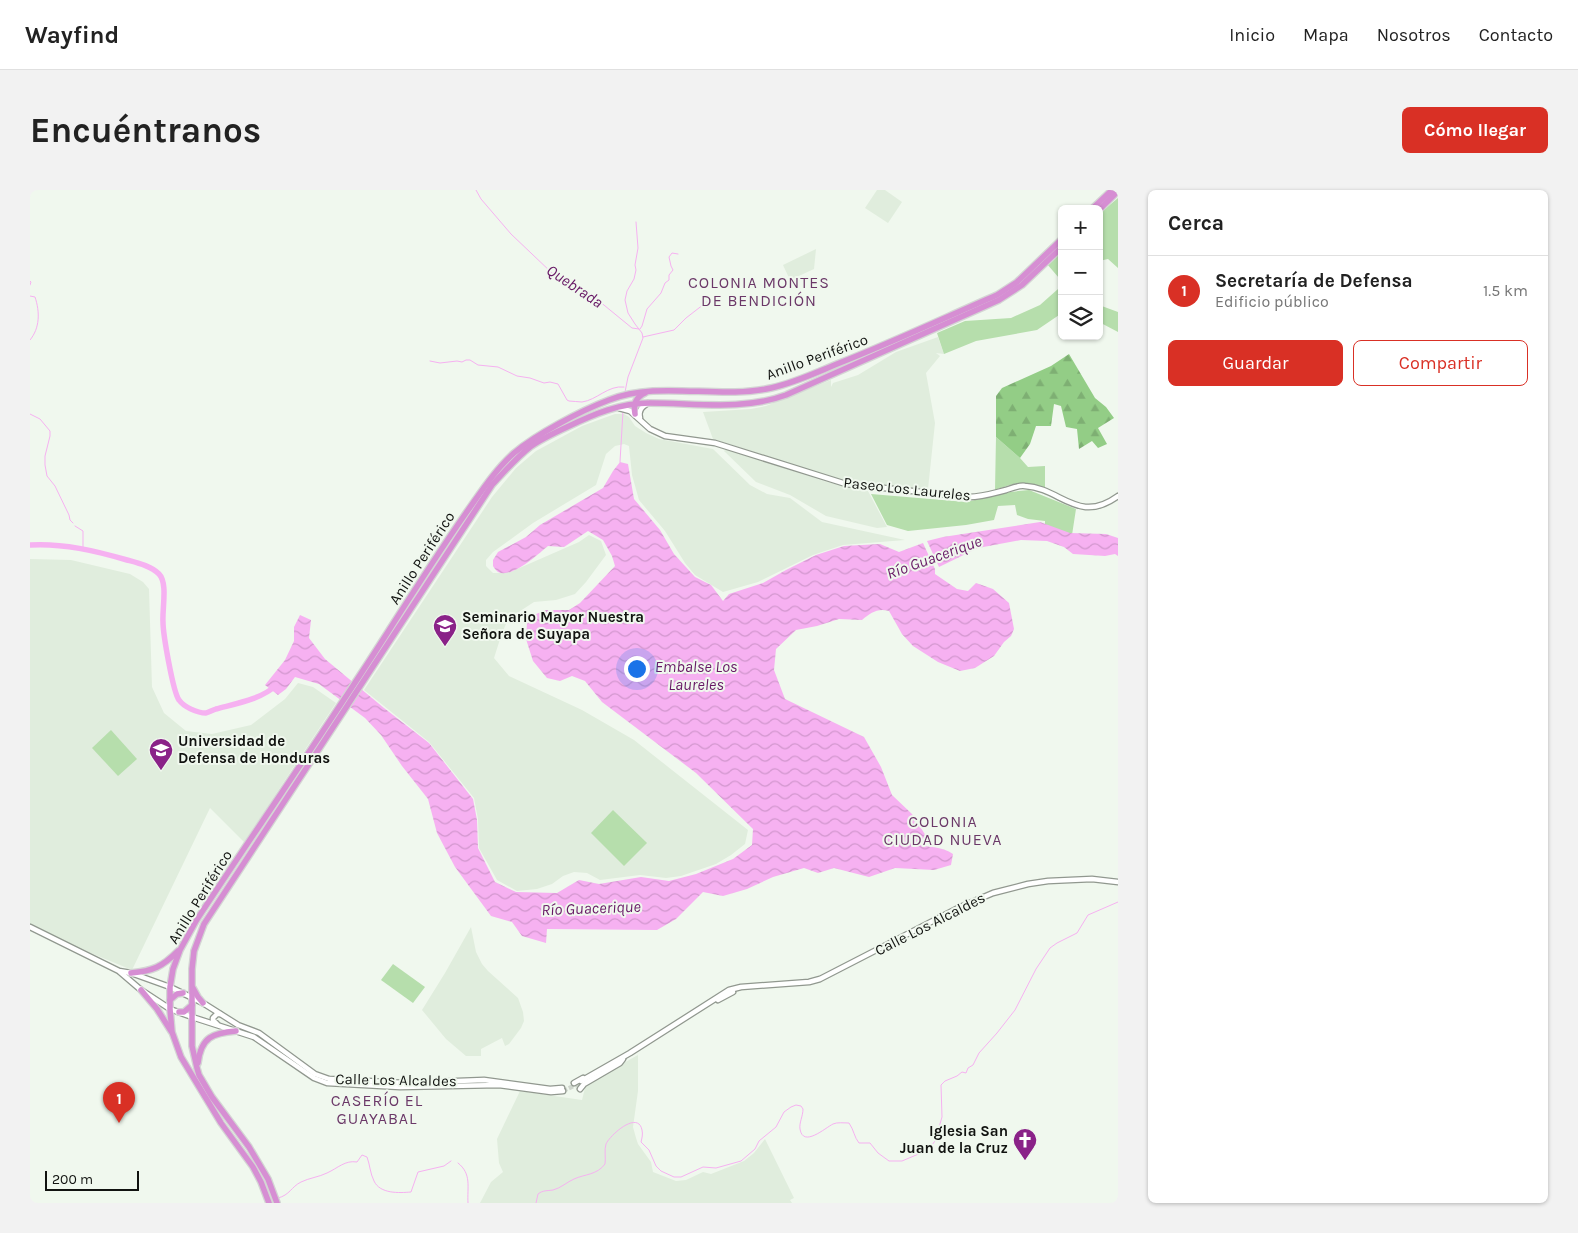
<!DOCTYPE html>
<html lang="es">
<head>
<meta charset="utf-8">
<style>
  body { margin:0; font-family:Karla,sans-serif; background:#f2f2f2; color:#222 }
  .controls { position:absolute; right:15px; top:15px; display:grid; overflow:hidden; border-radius:8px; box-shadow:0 1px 4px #0004 }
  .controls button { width:45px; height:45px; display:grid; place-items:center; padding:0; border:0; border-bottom:1px solid #e0e0e0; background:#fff; color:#222; font:25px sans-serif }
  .scale { position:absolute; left:15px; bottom:12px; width:94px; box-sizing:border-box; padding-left:5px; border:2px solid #111310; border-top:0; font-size:14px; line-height:18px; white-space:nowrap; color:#111310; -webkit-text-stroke:4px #f0f8ee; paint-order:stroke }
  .you { position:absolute; left:606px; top:478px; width:18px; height:18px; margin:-12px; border:4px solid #fff; border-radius:50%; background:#1a73e8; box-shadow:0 0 0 8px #1a73e833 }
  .badge { display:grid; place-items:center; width:32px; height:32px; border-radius:50%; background:#d93025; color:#fff; font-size:16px; font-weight:700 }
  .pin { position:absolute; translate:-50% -41px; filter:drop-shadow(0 1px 2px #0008) }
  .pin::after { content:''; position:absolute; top:26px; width:18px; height:15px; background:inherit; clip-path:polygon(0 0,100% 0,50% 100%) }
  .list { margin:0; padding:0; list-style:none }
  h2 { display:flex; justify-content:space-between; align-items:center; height:65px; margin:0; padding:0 20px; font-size:21px }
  h2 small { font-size:16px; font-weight:400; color:#767676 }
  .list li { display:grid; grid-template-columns:32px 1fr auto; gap:15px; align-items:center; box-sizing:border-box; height:70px; padding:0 20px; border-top:1px solid #e0e0e0 }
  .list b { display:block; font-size:19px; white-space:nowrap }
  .list p { margin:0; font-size:16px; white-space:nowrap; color:#767676 }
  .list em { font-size:16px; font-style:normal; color:#767676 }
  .actions { display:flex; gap:10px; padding:15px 20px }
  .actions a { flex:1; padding:11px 0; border:1px solid #d93025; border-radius:8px; text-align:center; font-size:18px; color:#d93025 }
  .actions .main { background:#d93025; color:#fff }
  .icon { flex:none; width:28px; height:28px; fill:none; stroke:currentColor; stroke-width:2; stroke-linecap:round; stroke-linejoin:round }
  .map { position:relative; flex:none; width:1088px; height:1013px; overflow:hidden; border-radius:8px }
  header { display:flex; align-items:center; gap:30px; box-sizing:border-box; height:70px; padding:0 25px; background:#fff; border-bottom:1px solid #e0e0e0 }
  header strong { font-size:24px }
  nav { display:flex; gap:28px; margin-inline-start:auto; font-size:18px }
  .intro { display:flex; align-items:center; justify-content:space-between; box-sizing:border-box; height:120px; padding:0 30px }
  h1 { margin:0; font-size:35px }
  .button { padding:12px 22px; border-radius:8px; background:#d93025; color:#fff; font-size:18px; font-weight:700 }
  main { display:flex; gap:30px; padding:0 30px }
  aside { flex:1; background:#fff; border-radius:8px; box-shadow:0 1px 4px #0004 }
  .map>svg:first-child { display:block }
  .built { fill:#e0eddd }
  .grass { fill:#b6deac }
  .forest { fill:url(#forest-firs) }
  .water { fill:url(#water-waves) }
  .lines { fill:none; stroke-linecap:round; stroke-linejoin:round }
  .stream { stroke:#f6b1f1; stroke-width:1 }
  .river { stroke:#f6b1f1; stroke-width:5.5 }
  .secondary-tunnel { stroke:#cfd6cd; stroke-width:4.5; stroke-dasharray:4.5 2; stroke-linecap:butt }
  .tertiary-casing { stroke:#91988f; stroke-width:7 }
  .secondary-casing { stroke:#91988f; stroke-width:7 }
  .trunk-casing { stroke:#d4d5d4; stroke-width:8 }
  .tertiary { stroke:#fff; stroke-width:4.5 }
  .secondary { stroke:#fff; stroke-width:4.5 }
  .trunk { stroke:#d68ed3; stroke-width:5.5 }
  .labels { text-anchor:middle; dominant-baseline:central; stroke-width:4; stroke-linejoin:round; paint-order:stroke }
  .street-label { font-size:15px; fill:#111310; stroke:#f0f8ee }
  .poi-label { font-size:15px; font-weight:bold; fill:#111310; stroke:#f0f8ee; text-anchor:start }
  .neighbourhood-label { font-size:16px; letter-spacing:1px; fill:#6b3868; stroke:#f0f8ee }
  .water-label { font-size:16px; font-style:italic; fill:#671865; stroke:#f0f8ee }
</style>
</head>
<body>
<header>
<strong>Wayfind</strong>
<nav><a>Inicio</a><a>Mapa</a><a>Nosotros</a><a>Contacto</a></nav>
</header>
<div class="intro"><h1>Encuéntranos</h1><a class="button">Cómo llegar</a></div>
<main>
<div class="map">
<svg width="1088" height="1013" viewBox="0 0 1088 1013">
  <defs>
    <pattern id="forest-firs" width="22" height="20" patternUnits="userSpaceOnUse" patternTransform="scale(1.25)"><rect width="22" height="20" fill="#93cd86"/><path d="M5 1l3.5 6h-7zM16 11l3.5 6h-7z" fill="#7eaf73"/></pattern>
    <pattern id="water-waves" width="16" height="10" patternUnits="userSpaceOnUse" patternTransform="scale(1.25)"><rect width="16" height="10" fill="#f6b1f1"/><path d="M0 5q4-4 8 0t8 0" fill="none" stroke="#d297ce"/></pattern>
  </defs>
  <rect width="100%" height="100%" fill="#f0f8ee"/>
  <g class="built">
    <polygon points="847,0 855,0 872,12 858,33 835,18"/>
    <polygon points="786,59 784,79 760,90 753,75"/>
    <polygon points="908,147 914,164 906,163 910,166 896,183 905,233 898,299 825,292 802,287 683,249 673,222 721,219 736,216 801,190 801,197 803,193 828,185 866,162"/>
    <polygon points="585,224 594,224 599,227 605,236 616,243 629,249 683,259 720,295 737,304 760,308 792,332 875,350 813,355 783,365 728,392 693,402 665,385 655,373 635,341 609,310 602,285 599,256 594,254 585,256 576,264 566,295 503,333 463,362 456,370 456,376 463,383 478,383 549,352 559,345 571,351 576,365 556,392 545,404 526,410 504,412 478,429 471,446 464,468 479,486 552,520 604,550 718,640 715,654 701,665 686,674 651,686 636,688 610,685 570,690 557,683 544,682 533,686 522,694 507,699 487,701 467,690 449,658 448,629 444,608 399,552 334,500 462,307 486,278 506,261 552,236"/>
    <polygon points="696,259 797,292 838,301 857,337 847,338 796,326 760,305 726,292 694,261"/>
    <polygon points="0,369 41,370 100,384 113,392 119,399 122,497 134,523 156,541 182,544 221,535 255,509 268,493 283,497 306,513 214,652 180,618 102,780 39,754 0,736"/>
    <polygon points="441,737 446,762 452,774 458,781 488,808 493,822 494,831 491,838 479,854 475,856 472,848 451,859 451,866 436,866 416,849 392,820 415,783"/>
    <polygon points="608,865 608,901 603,937 606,948 608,954 621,972 623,982 646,991 656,990 673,982 681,984 714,971 724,963 735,949 764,1008 760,1010 762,1013 450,1013 461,992 473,982 469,973 467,949 490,901 552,910 556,894"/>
  </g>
  <g class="grass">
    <polygon points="1088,8 1088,78 1078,69 1069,71 1069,24"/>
    <polygon points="1032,60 1032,123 1007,140 946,151 914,164 907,143 935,131 981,128 1010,115 1028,99 1029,88 1017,74"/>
    <polygon points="1069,115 1088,122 1088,142 1069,132"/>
    <path d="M966,247L990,268L998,277L1015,276V299C992,290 988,292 965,300Z"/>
    <polygon points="999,300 1046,319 1042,345 1015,340 1015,331 998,329 987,325 985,315 968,316 964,330 936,335 878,341 857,335 841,304 936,312 980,302"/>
    <polygon points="81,540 107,569 88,586 62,558"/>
    <polygon points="583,620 617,653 594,676 561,643"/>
    <polygon points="363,774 395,797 383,813 351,790"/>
  </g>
  <polygon class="forest" points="1039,164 1065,208 1076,217 1084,228 1068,238 1077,254 1068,258 1062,251 1049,259 1047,239 1036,237 1031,216 1024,214 1021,236 1006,236 1000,254 990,268 966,247 966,206 972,198 1021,176"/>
  <g class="water">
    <path d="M590,272L598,274L604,309L630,340L644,364L665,387L681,395L693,411L699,404L733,393L756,380L786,365L814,356L850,354L869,362L893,353L905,379V384L927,399L938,401L946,393L963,399L979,413L984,439L981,446L974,452L964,466L945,478L930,481L908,472L883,456L872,444L859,421C847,418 841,423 832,430L809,429L787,436L766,440L746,459L744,480L755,509L834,547L851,577L862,605L882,624L896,646L887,654C900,658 912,656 923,664L921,675L904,680L865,678L839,687L804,678L788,683L774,678L743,687L717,699L693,706L673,702L646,729L627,740L517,739L516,753L492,746L482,732L461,726L425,677L407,643L398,609L372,576L351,545L335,528L289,494L265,487L256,499L248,505L235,495L255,470L264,451V437L270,425L281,430L279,448L295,469L354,518L399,553L443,609L447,630L448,658L465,692L486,702L527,703L549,690L569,694L611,687L639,691L666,684L703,669L722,655L723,639L666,583L572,512L555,491L542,486L530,491L517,488L503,471L496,449L497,433L502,426L515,420H539L550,413L585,376L582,366L573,350L558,341L534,357L518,356C508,364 482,389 468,382C467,381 464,378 463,376V370L468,362L496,347L510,335L573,298L583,281Z"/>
    <polygon points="1010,332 1040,343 1076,344 1088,348 1088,366 1085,364 1075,366 1043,364 1034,357 1017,351 991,350 948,358 909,377 897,351 913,347"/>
  </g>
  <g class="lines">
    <g class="stream">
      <polyline points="446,0 451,9 481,44 522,83 558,102 602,138 609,139"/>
      <polyline points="0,91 1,92 0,95"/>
      <path d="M0,106L5,107C10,122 10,138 0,150"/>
      <polyline points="610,139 612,136 617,119 631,103 635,93 639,90 639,85 643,80 641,76 639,67 642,63 648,64"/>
      <polyline points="613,147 644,140 656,128 678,111"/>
      <path d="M400,171L410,173L427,171L432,172L436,170H440L448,175L468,177L487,186L500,188L514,193L520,192L528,194L537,210L539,211C543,211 548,212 552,212C567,210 578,195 594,197"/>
      <polyline points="595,202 598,187 613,148 612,143 605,134 598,123 595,110 597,101 604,89 606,80 605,75 608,58 606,32"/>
      <polyline points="0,224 10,229 20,241 20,246 15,266 15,275 17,286 25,296 39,325 40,330 43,333"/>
      <polyline points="590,272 593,221"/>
      <polyline points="45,336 53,341 53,359"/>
      <path d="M428,973C442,984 437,997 438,1013"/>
      <path d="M248,1008C260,1005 261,997 271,992C279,988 289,987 297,983C308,978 315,970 327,972L332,965L337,967C340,975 340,983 344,991C350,1004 369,1003 381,1002L388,982L414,976L421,971"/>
      <path d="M506,1013L508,1004C513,1000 517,1001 523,1000C531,998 537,992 544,989C555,984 567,985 575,974C576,968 574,960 576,954C580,945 608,920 612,940C613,944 612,948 611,952L619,960L626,976L631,981L644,987H651L673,977L686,978L711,971L725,959L729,951L746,937L754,922L761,917L766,915L771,916L773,919C773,926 769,933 770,939C773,958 795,938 803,934C807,932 814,933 819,933C824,940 824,947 829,953H840L848,963L859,971H872L898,960L905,951L912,927L911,895L915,891L927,886L932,882L936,883L938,878L943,875L949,863L967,843L985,820L1006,779L1020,758L1027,753L1047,743L1058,725L1088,712"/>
    </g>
    <path class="river" d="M0,355C33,353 66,361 97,370C108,373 121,376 129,384C138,393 132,419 133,432C133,444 143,502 149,510C154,517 167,523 176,523C179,522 183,520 186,519C204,514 233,509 246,495"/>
    <polyline class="secondary-tunnel" points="533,901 552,892"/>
    <g class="tertiary-casing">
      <g id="tertiary">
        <path d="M589,218L600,221L620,239L635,246L685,253L816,294L939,307C952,307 964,303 976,300C982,298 989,295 995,296C1031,298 1048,335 1088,306"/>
        <path d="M610,228C608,220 612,217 618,213"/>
      </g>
    </g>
    <g class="secondary-casing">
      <g id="secondary">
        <polyline points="0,737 89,781 101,783 140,797 173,813 208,835 229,843 285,884 299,889 375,893 454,890 520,899 532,898"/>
        <polyline points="90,782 111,800 140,819 162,827 224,847 284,888 297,893 370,897 469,895 521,902 533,901"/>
        <polyline points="688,810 703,802"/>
        <polyline points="187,834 183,830 183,828 187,824 190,824"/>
        <polyline points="551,891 600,863 699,800 711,797 779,792 790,789 928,718 963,703 998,694 1018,691 1062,689 1088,692"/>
        <polyline points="544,893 553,888"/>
        <polyline points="550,899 554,894 590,873 593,869"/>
      </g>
    </g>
    <g class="trunk-casing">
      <g id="trunk">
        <polyline points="1062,19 1082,0"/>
        <polyline points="1069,20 1088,1"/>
        <path d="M605,224C603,214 606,207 615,203"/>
        <path d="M101,783C123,781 132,777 148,761"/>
        <polyline points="163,798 168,807 173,813"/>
        <polyline points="111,800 127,819 141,841"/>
        <polyline points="140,810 147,804 153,803"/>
        <polyline points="149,822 154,822 162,815"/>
        <path d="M168,873C171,847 183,843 206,841"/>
        <path d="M239,1013L231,992L223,977L191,933L151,867L142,842L140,819V797L143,779L150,760L166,731C229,635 294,542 356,445C382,404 408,363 436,323C451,302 465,280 484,263C507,244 550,221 579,210C630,190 688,210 741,198C764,193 785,183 807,174C861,153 914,128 967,105L987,92L1032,49"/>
        <path d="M247,1013L238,989L219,957L182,907L169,885L167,878L162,856V779L164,761L174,734L462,295C474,282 486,268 500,257C511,249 524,243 537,237C564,224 590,213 620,213C665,213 713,221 756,205L969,110L992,95L1032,57"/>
      </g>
    </g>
    <use href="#tertiary" class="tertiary"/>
    <use href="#secondary" class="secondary"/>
    <use href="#trunk" class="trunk"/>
  </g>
  <defs>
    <g id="university-pin" transform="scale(1.25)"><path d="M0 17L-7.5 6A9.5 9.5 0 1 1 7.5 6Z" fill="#8a2288" stroke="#f0f8ee"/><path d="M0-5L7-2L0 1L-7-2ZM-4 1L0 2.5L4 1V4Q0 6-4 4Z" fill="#fff"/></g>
    <g id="church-pin" transform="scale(1.25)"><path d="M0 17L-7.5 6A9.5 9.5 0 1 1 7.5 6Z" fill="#8a2288" stroke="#f0f8ee"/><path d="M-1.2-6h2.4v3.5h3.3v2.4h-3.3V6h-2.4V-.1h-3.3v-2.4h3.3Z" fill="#fff"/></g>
  </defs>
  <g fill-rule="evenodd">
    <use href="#university-pin" x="415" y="436"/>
    <use href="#university-pin" x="131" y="560"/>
    <use href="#church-pin" x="995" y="950"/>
  </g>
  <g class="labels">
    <g class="street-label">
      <text transform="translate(787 167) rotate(-20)">Anillo Periférico</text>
      <text transform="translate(877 299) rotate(6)">Paseo Los Laureles</text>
      <text transform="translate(392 368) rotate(-57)">Anillo Periférico</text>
      <text transform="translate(170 707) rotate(-58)">Anillo Periférico</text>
      <text transform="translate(900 734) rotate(-27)">Calle Los Alcaldes</text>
      <text transform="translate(366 890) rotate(1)">Calle Los Alcaldes</text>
    </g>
    <g class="poi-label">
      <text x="432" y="427">Seminario Mayor Nuestra<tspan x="432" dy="17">Señora de Suyapa</tspan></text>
      <text x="148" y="551">Universidad de<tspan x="148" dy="17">Defensa de Honduras</tspan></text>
      <text x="978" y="941" text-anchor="end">Iglesia San<tspan x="978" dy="17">Juan de la Cruz</tspan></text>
    </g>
    <g class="neighbourhood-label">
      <text x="729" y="92">COLONIA MONTES<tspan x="729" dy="18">DE BENDICIÓN</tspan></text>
      <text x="913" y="631">COLONIA<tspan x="913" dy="18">CIUDAD NUEVA</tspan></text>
      <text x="347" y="910">CASERÍO EL<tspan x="347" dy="18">GUAYABAL</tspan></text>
    </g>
    <g class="water-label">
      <text transform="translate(545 96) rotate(34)">Quebrada</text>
      <text transform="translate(904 367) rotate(-20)">Río Guacerique</text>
      <text x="666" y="476">Embalse Los<tspan x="666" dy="18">Laureles</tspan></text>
      <text transform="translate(561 718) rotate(-2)">Río Guacerique</text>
    </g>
  </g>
</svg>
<div class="controls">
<button>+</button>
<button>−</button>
<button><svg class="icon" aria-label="layers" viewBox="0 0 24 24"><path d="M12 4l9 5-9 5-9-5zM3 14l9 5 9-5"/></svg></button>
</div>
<div class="scale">200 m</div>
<div class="you"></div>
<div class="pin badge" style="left:89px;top:933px">1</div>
</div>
<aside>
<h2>Cerca<small></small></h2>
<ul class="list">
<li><span class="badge">1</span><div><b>Secretaría de Defensa</b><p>Edificio público</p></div><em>1.5 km</em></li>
</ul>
<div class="actions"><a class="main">Guardar</a><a>Compartir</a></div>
</aside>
</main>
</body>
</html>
